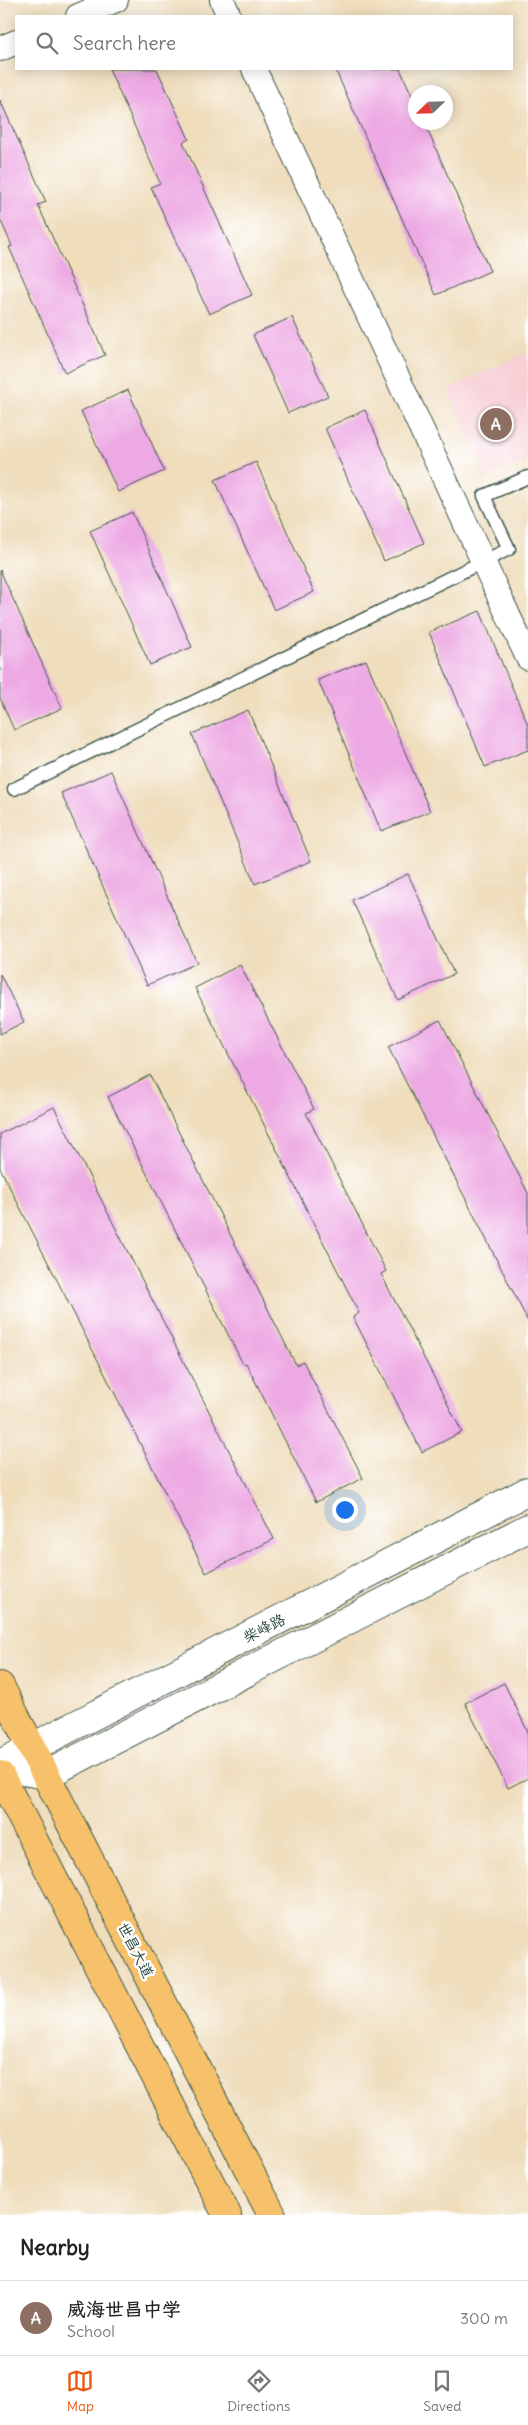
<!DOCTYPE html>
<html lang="en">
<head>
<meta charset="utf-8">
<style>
  body { margin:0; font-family:Delius,"LXGW WenKai TC",sans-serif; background:#f6f6f6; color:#222 }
  .compass { position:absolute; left:408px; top:85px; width:45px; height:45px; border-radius:50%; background:#fff; box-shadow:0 2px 12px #0003; rotate:247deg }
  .you { position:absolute; left:344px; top:1509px; width:18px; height:18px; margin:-12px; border:4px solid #fff; border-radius:50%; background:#1a73e8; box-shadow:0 0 0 8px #1a73e833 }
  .badge { display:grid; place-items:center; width:32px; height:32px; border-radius:50%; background:#ea580c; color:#fff; font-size:16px; font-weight:700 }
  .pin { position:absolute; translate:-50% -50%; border:2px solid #fff; box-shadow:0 1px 5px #0006 }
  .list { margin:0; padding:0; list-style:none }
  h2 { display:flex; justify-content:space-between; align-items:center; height:65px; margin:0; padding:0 20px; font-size:21px }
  h2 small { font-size:16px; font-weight:400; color:#767676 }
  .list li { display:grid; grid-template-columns:32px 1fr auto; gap:15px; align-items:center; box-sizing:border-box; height:75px; padding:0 20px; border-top:1px solid #e0e0e0 }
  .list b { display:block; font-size:19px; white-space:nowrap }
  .list p { margin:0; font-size:16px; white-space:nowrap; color:#767676 }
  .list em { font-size:16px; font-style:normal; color:#767676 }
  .icon { flex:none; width:28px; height:28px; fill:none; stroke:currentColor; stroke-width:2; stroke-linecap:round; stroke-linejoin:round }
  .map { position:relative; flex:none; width:528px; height:2215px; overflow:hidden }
  .search { position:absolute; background:#fff; box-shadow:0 2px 12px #0003; left:15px; right:15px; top:15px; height:55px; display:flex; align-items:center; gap:12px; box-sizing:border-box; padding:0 18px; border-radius:0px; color:#767676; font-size:19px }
  .sheet { height:140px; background:#fff }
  nav { display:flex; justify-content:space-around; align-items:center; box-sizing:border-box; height:70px; border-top:1px solid #e0e0e0; background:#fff; font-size:14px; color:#767676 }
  nav a { display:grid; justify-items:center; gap:2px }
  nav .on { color:#ea580c }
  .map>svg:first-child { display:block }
  .built { fill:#f7cfd5 }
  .building { fill:#eda9e3 }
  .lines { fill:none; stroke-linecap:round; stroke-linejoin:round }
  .service-casing { stroke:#3e5548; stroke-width:15 }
  .minor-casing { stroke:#3e5548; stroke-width:26 }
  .tertiary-casing { stroke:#3e5548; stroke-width:30 }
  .primary-casing { stroke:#3e5548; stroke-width:30 }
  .service { stroke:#fff; stroke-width:12 }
  .minor { stroke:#fff; stroke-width:24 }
  .tertiary { stroke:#fff; stroke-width:28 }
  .primary { stroke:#f6c16b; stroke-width:28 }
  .labels { text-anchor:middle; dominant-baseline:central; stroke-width:5; stroke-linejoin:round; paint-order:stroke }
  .street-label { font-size:15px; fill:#1f3d34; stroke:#fff }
</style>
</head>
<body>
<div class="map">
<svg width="528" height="2215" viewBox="0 0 528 2215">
  <rect width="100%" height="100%" fill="#fff"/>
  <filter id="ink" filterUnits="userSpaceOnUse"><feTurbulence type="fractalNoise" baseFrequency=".02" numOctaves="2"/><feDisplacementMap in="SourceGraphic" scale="10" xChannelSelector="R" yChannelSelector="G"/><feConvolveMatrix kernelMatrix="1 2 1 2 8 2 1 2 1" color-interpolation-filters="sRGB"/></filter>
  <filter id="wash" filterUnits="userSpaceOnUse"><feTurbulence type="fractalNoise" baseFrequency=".0096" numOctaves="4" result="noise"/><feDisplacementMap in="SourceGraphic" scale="20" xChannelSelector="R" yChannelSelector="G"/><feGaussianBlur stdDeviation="1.12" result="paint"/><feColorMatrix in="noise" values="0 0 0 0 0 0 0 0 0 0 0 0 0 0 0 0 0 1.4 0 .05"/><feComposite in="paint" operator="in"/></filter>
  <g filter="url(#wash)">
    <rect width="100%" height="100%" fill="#efddbc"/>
    <polygon class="built" points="528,352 528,459 486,478 448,389"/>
    <g id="blocks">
      <g class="building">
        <polygon points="109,69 157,69 189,139 183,142 252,295 209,314 151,187 160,183"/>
        <polygon points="335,69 400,69 416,104 416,122 424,122 490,271 436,295"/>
        <polygon points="0,100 46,202 38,205 105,355 65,373 9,247 12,246 0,219"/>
        <polygon points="292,317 328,396 288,413 253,335"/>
        <polygon points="128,390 164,471 118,492 81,411"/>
        <polygon points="365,410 424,543 384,561 325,428"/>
        <polygon points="256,462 314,592 274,610 215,480"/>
        <polygon points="132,512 192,647 150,665 90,531"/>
        <polygon points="0,570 62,708 14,730 0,698"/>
        <polygon points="480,611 528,725 528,750 485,767 429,632"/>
        <polygon points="366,660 430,811 381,831 318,680"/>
        <polygon points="248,710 311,861 255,884 192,734"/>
        <polygon points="111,771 197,963 147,985 61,793"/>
        <polygon points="408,874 454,974 398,1000 352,900"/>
        <polygon points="240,965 314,1109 306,1113 386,1271 381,1274 462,1432 422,1452 353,1317 359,1313 195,988"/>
        <polygon points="0,974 24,1022 0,1034"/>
        <polygon points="440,1020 528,1193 528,1321 388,1047"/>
        <polygon points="150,1075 296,1365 303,1361 363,1478 316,1502 246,1363 243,1364 108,1097"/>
        <polygon points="54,1107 274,1539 206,1573 0,1168 0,1134"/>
        <polygon points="504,1683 528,1732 528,1778 508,1788 465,1703"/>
      </g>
    </g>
  </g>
  <g filter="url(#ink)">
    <use href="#blocks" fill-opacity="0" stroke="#3e5548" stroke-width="1"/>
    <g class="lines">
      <g class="service-casing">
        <polyline id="service" points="14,789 509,549 484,496 528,477"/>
      </g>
      <g class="minor-casing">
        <g id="minor">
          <polyline points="222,0 229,16"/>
          <polyline points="78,16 116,0"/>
          <polyline points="0,49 16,42"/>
          <polyline points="254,69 528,658"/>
        </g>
      </g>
      <g class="tertiary-casing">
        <g id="tertiary">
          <polyline points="0,1764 528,1491"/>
          <polyline points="24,1771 46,1775 528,1528"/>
        </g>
      </g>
      <g class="primary-casing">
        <g id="primary">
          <polyline points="0,1686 272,2215"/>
          <polyline points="0,1775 227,2215"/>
        </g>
      </g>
      <use href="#service" class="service"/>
      <use href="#minor" class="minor"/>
      <use href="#tertiary" class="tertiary"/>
      <use href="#primary" class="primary"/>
    </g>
  </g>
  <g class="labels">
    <g class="street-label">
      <text transform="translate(264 1628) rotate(-27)">柴峰路</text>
      <text transform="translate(136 1950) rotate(63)">世昌大道</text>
    </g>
  </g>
</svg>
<svg class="compass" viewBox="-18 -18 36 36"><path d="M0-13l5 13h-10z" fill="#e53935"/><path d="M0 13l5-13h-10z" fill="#767676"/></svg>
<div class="you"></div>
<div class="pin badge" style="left:496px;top:424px;background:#8d6e63">A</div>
<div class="search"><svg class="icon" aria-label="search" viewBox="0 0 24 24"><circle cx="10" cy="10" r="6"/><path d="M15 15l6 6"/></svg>Search here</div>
</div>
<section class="sheet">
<h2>Nearby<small></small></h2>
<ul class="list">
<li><span class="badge" style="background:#8d6e63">A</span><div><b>威海世昌中学</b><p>School</p></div><em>300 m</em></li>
</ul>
</section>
<nav>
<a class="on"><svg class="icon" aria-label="map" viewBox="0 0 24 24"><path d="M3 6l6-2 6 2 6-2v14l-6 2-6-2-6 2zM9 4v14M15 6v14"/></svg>Map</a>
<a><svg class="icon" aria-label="directions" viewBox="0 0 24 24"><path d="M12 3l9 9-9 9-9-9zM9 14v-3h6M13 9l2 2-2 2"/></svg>Directions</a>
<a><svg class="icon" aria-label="saved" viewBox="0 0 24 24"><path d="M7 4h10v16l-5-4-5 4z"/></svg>Saved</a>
</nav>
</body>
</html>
